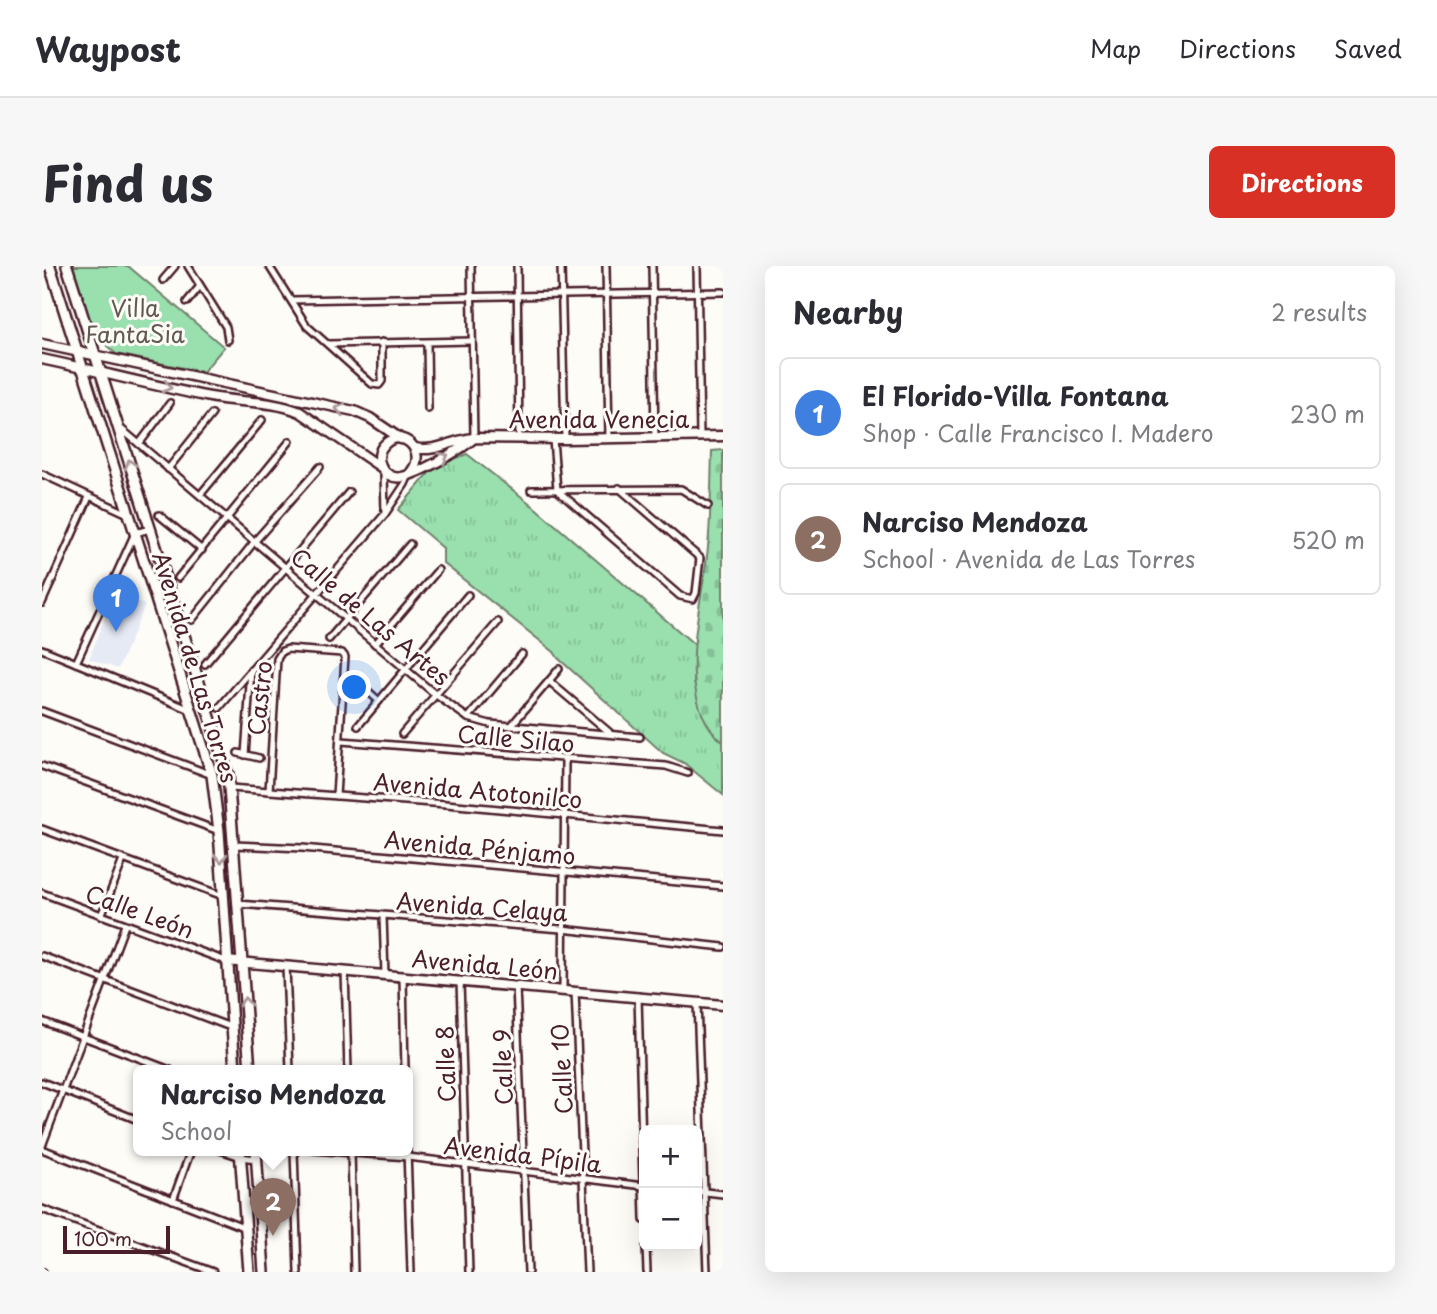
<!DOCTYPE html>
<html lang="en">
<head>
<meta charset="utf-8">
<style>
  body { margin:0; font-family:"Playpen Sans",sans-serif; background:#f7f7f7; color:#2b2b33 }
  .controls { position:absolute; right:21px; bottom:21px; display:grid; overflow:hidden; border-radius:10px; box-shadow:0 7px 28px #0002 }
  .controls button { width:63px; height:63px; display:grid; place-items:center; padding:0; border:0; border-bottom:2px solid #e1e1e2; background:#fff; color:#2b2b33; font:35px sans-serif }
  .scale { position:absolute; left:21px; bottom:18px; width:107px; box-sizing:border-box; padding-left:7px; border:4px solid #4a1f2b; border-top:0; font-size:19px; line-height:24px; white-space:nowrap; color:#4a1f2b; -webkit-text-stroke:5px #fdfcf7; paint-order:stroke }
  .you { position:absolute; left:313px; top:422px; width:24px; height:24px; margin:-18px; border:5px solid #fff; border-radius:50%; background:#1a73e8; box-shadow:0 0 0 10px #1a73e833 }
  .badge { display:grid; place-items:center; width:46px; height:46px; border-radius:50%; background:#d93025; color:#fff; font-size:23px; font-weight:700 }
  .pin { position:absolute; translate:-50% -58px; filter:drop-shadow(0 2px 4px #0008) }
  .pin::after { content:''; position:absolute; top:37px; width:24px; height:21px; background:inherit; clip-path:polygon(0 0,100% 0,50% 100%) }
  .popup { position:absolute; left:91px; top:799px; width:280px; height:91px; box-sizing:border-box; display:grid; place-content:center; border-radius:10px; background:#fff; filter:drop-shadow(0 2px 5px #0005); font-size:23px; white-space:nowrap; color:#7c7c81 }
  .popup b { font-size:26px; color:#2b2b33 }
  .popup::after { content:''; position:absolute; left:50%; top:100%; margin-left:-14px; border:14px solid transparent; border-top-color:#fff }
  .list { margin:0; padding:0; list-style:none }
  h2 { display:flex; justify-content:space-between; align-items:center; height:91px; margin:0; padding:0 28px; font-size:30px }
  h2 small { font-size:23px; font-weight:400; color:#7c7c81 }
  .list li { display:grid; grid-template-columns:46px 1fr auto; gap:21px; align-items:center; box-sizing:border-box; height:112px; margin:0 14px 14px; padding:0 14px; border:2px solid #e1e1e2; border-radius:10px }
  .list b { display:block; font-size:26px; white-space:nowrap }
  .list p { margin:0; font-size:23px; white-space:nowrap; color:#7c7c81 }
  .list em { font-size:23px; font-style:normal; color:#7c7c81 }
  .map { position:relative; flex:none; width:681px; height:1006px; overflow:hidden; border-radius:10px }
  header { display:flex; align-items:center; gap:42px; box-sizing:border-box; height:98px; padding:0 35px; background:#fff; border-bottom:2px solid #e1e1e2 }
  header strong { font-size:33px }
  nav { display:flex; gap:38px; margin-inline-start:auto; font-size:24px }
  .intro { display:flex; align-items:center; justify-content:space-between; box-sizing:border-box; height:168px; padding:0 42px }
  h1 { margin:0; font-size:49px }
  .button { padding:18px 32px; border-radius:10px; background:#d93025; color:#fff; font-size:24px; font-weight:700 }
  main { display:flex; gap:42px; padding:0 42px }
  aside { flex:1; background:#fff; border-radius:10px; box-shadow:0 7px 28px #0002 }
  .map>svg:first-child { display:block }
  .built { fill:#e6eaf5 }
  .grass { fill:url(#grass-tufts); stroke:#72806c; stroke-width:2 }
  .cemetery { fill:url(#cemetery-stones); stroke:#72806c; stroke-width:2 }
  .park { fill:#99e0ae; stroke:#72806c; stroke-width:2 }
  .lines { fill:none; stroke-linecap:round; stroke-linejoin:round }
  .street-casing { stroke:#4a1f2b; stroke-width:10 }
  .secondary-casing { stroke:#4a1f2b; stroke-width:13 }
  .primary-casing { stroke:#4a1f2b; stroke-width:14 }
  .street { stroke:#fdfcf7; stroke-width:5 }
  .secondary { stroke:#fdfcf7; stroke-width:8 }
  .primary { stroke:#fdfcf7; stroke-width:9 }
  .oneway { stroke:#ac999b }
  .labels { text-anchor:middle; dominant-baseline:central; stroke-width:6; stroke-linejoin:round; paint-order:stroke }
  .park-label { font-size:23px; fill:#625952; stroke:#fdfcf7 }
  .street-label { font-size:23px; fill:#4a1f2b; stroke:#fdfcf7 }
</style>
</head>
<body>
<header>
<strong>Waypost</strong>
<nav><a>Map</a><a>Directions</a><a>Saved</a></nav>
</header>
<div class="intro"><h1>Find us</h1><a class="button">Directions</a></div>
<main>
<div class="map">
<svg width="681" height="1006" viewBox="0 0 681 1006">
  <defs>
    <pattern id="grass-tufts" width="24" height="20" patternUnits="userSpaceOnUse" patternTransform="scale(1.75)"><rect width="24" height="20" fill="#99e0ae"/><path d="M3 7l-1-3M5 7V3M7 7l1-3M15 17l-1-3M17 17v-4M19 17l1-3" fill="none" stroke="#85c096"/></pattern>
    <pattern id="cemetery-stones" width="16" height="16" patternUnits="userSpaceOnUse" patternTransform="scale(1.75)"><rect width="16" height="16" fill="#99e0ae"/><path d="M2 7V4a2 2 0 0 1 4 0v3zM10 15v-3a2 2 0 0 1 4 0v3z" fill="#85c096"/></pattern>
  </defs>
  <rect width="100%" height="100%" fill="#fdfcf7"/>
  <filter id="ink" filterUnits="userSpaceOnUse"><feTurbulence type="fractalNoise" baseFrequency=".0143" numOctaves="2"/><feDisplacementMap in="SourceGraphic" scale="14" xChannelSelector="R" yChannelSelector="G"/><feConvolveMatrix kernelMatrix="1 2 1 2 8 2 1 2 1" color-interpolation-filters="sRGB"/></filter>
  <g filter="url(#ink)">
    <polygon class="built" points="72,327 103,339 76,403 47,393"/>
    <polygon class="grass" points="425,188 490,239 653,379 652,417 672,468 681,476 681,529 642,497 621,487 516,392 512,386 401,297 401,282 356,244 392,201"/>
    <path class="cemetery" d="M681,184V476C629,434 661,338 666,281C669,249 669,217 670,185Z"/>
    <polygon class="park" points="30,0 86,0 182,81 161,106 74,88 52,68"/>
    <g class="lines">
      <g class="street-casing">
        <g id="street">
          <polyline points="146,0 184,61 186,74"/>
          <polyline points="227,0 265,60 330,118 337,119 340,115 340,76"/>
          <polyline points="429,0 432,172"/>
          <polyline points="475,0 477,173"/>
          <polyline points="519,0 523,173"/>
          <polyline points="564,0 567,173"/>
          <polyline points="610,0 613,172"/>
          <polyline points="655,0 658,171"/>
          <polyline points="121,14 133,0"/>
          <polyline points="249,34 681,26"/>
          <polyline points="145,36 158,20"/>
          <polyline points="385,77 386,143"/>
          <polyline points="286,78 430,75"/>
          <polyline points="77,161 394,429 426,452 448,458 598,471"/>
          <polyline points="511,173 515,224 638,330 651,333 654,327 658,292 577,222"/>
          <polyline points="97,178 128,137"/>
          <polyline points="126,203 170,148"/>
          <polyline points="342,206 343,248"/>
          <polyline points="0,208 86,248"/>
          <polyline points="489,224 639,223 666,240"/>
          <polyline points="158,229 220,154"/>
          <polyline points="117,249 160,284"/>
          <polyline points="136,312 248,175"/>
          <polyline points="0,337 47,231"/>
          <polyline points="150,354 213,275 278,201"/>
          <polyline points="287,373 368,278"/>
          <polyline points="333,378 396,304"/>
          <polyline points="0,383 149,444"/>
          <polyline points="34,397 93,267 108,263"/>
          <polyline points="163,398 307,226"/>
          <polyline points="507,415 567,466"/>
          <polyline points="317,417 337,435"/>
          <polyline points="177,442 343,248 363,218 367,209"/>
          <polyline points="0,445 170,509"/>
          <polyline points="426,452 480,388"/>
          <polyline points="316,460 426,329"/>
          <polyline points="469,460 517,403"/>
          <polyline points="360,468 456,356"/>
          <polyline points="299,475 624,500 646,507"/>
          <polyline points="196,487 217,492"/>
          <polyline points="203,489 209,404"/>
          <polyline points="0,500 177,565"/>
          <polyline points="188,522 404,538 681,564"/>
          <polyline points="227,525 235,393 240,385 246,383 300,387 303,391 294,530"/>
          <polyline points="0,563 181,630"/>
          <polyline points="192,579 260,582 681,620"/>
          <polyline points="0,627 184,695"/>
          <polyline points="196,638 520,663 681,681"/>
          <polyline points="59,650 81,594"/>
          <polyline points="341,650 343,709"/>
          <polyline points="0,690 191,762"/>
          <polyline points="244,701 248,804"/>
          <polyline points="303,705 306,804"/>
          <polyline points="361,710 363,804"/>
          <polyline points="418,715 427,1006"/>
          <polyline points="474,720 486,1006"/>
          <polyline points="521,723 523,494"/>
          <polyline points="533,725 545,1006"/>
          <polyline points="596,730 602,954"/>
          <polyline points="655,736 665,1006"/>
          <polyline points="0,755 128,804"/>
          <polyline points="0,816 96,854"/>
          <polyline points="0,880 83,659"/>
          <polyline points="0,883 204,962"/>
          <polyline points="178,884 199,891 214,893"/>
          <polyline points="252,884 256,1006"/>
          <polyline points="271,884 366,891 602,920"/>
          <polyline points="309,884 312,1006"/>
          <polyline points="365,884 369,1006"/>
          <polyline points="655,925 681,928"/>
          <polyline points="131,934 149,884"/>
          <polyline points="0,943 171,1006"/>
          <polyline points="604,980 605,1006"/>
          <polyline points="0,1006 1,1006"/>
        </g>
      </g>
      <g class="secondary-casing">
        <g id="secondary">
          <polyline points="0,78 312,145 328,152 359,173"/>
          <path d="M0,93C56,105 112,120 168,131C199,137 229,134 258,146L340,202"/>
          <path d="M373,182C394,187 412,173 432,172L523,173L681,170"/>
          <path d="M369,206C386,186 361,161 343,178C329,191 342,215 360,211C378,207 419,184 432,172"/>
          <polyline points="184,695 681,739"/>
        </g>
      </g>
      <g class="primary-casing">
        <g id="primary">
          <polyline points="8,0 170,509 177,565 193,804"/>
          <polyline points="25,0 186,508 208,804"/>
          <polyline points="198,884 207,1006"/>
          <polyline points="214,884 222,1006"/>
        </g>
      </g>
      <use href="#street" class="street"/>
      <use href="#secondary" class="secondary"/>
      <use href="#primary" class="primary"/>
    </g>
    <defs><path id="oneway-chevron" d="M-2-3.5L2.5 0L-2 3.5" fill="none" stroke-width="1.6" stroke-linecap="round" stroke-linejoin="round" transform="scale(1.75)"/></defs>
    <g class="oneway">
      <use href="#oneway-chevron" transform="translate(125 121) rotate(14)"/>
      <use href="#oneway-chevron" transform="translate(298 143) rotate(-168)"/>
      <use href="#oneway-chevron" transform="translate(402 191) rotate(-28)"/>
      <use href="#oneway-chevron" transform="translate(88 198) rotate(-107)"/>
      <use href="#oneway-chevron" transform="translate(179 592) rotate(86)"/>
      <use href="#oneway-chevron" transform="translate(203 736) rotate(-94)"/>
    </g>
  </g>
  <g class="labels">
    <g class="park-label">
      <text x="93" y="41">Villa<tspan x="93" dy="26">FantaSia</tspan></text>
    </g>
    <g class="street-label">
      <text x="557" y="152">Avenida Venecia</text>
      <text transform="translate(329 350) rotate(40)">Calle de Las Artes</text>
      <text transform="translate(154 401) rotate(73)">Avenida de Las Torres</text>
      <text transform="translate(217 432) rotate(-84)">Castro</text>
      <text transform="translate(474 472) rotate(5)">Calle Silao</text>
      <text transform="translate(436 524) rotate(5)">Avenida Atotonilco</text>
      <text transform="translate(438 581) rotate(5)">Avenida Pénjamo</text>
      <text transform="translate(440 640) rotate(4)">Avenida Celaya</text>
      <text transform="translate(98 645) rotate(20)">Calle León</text>
      <text transform="translate(443 698) rotate(5)">Avenida León</text>
      <text transform="translate(403 798) rotate(-92)">Calle 8</text>
      <text transform="translate(460 801) rotate(-92)">Calle 9</text>
      <text transform="translate(519 803) rotate(-93)">Calle 10</text>
      <text transform="translate(481 888) rotate(7)">Avenida Pípila</text>
    </g>
  </g>
</svg>
<div class="controls">
<button>+</button>
<button>−</button>
</div>
<div class="scale">100 m</div>
<div class="you"></div>
<div class="pin badge" style="left:74px;top:366px;background:#3f7fe0">1</div>
<div class="pin badge" style="left:231px;top:970px;background:#8d6e63">2</div>
<div class="popup"><b>Narciso Mendoza</b>School</div>
</div>
<aside>
<h2>Nearby<small>2 results</small></h2>
<ul class="list">
<li><span class="badge" style="background:#3f7fe0">1</span><div><b>El Florido-Villa Fontana</b><p>Shop · Calle Francisco I. Madero</p></div><em>230 m</em></li>
<li><span class="badge" style="background:#8d6e63">2</span><div><b>Narciso Mendoza</b><p>School · Avenida de Las Torres</p></div><em>520 m</em></li>
</ul>
</aside>
</main>
</body>
</html>
